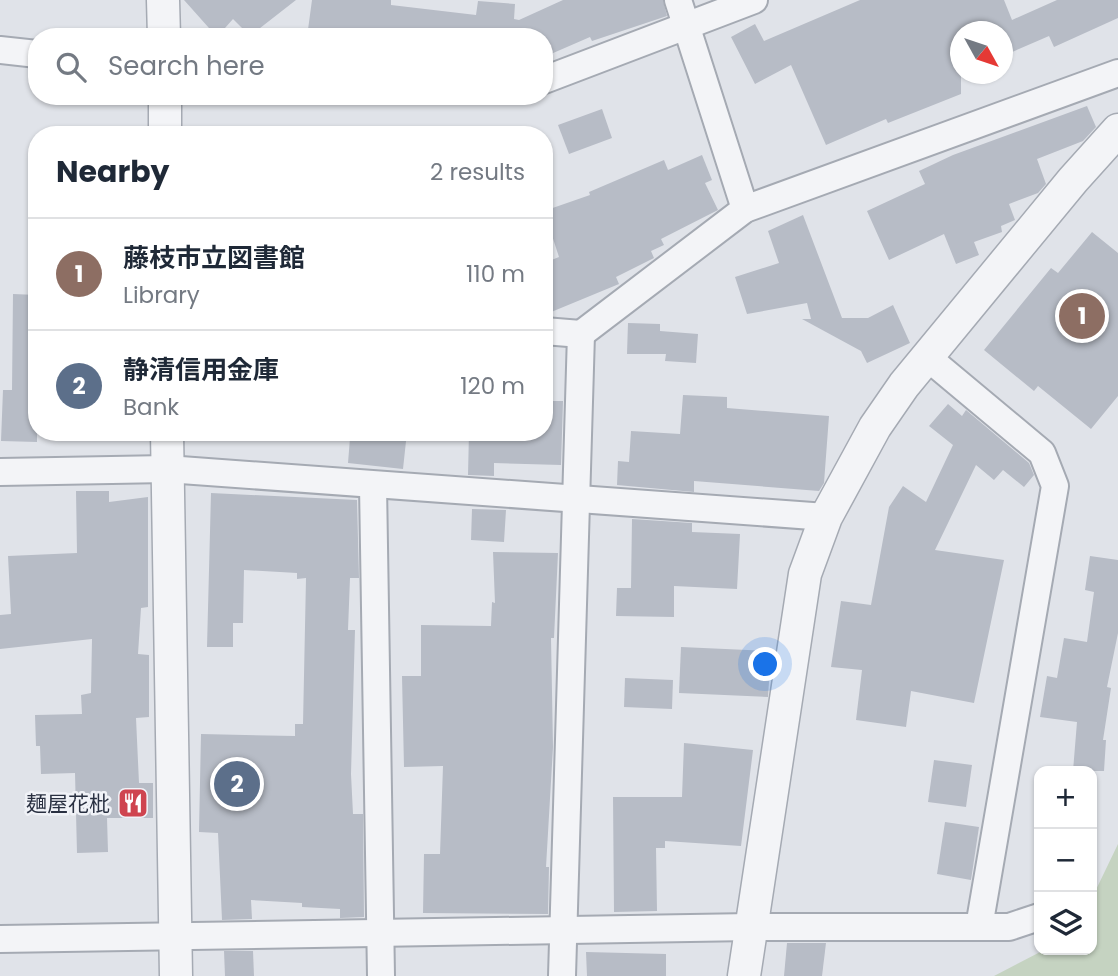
<!DOCTYPE html>
<html lang="en">
<head>
<meta charset="utf-8">
<style>
  body { margin:0; font-family:Poppins,"Noto Sans JP",sans-serif; background:#f6f6f7; color:#1f2937 }
  .controls { position:absolute; right:21px; bottom:21px; display:grid; overflow:hidden; border-radius:14px; box-shadow:0 2px 5px #0004 }
  .controls button { width:63px; height:63px; display:grid; place-items:center; padding:0; border:0; border-bottom:2px solid #e0e1e3; background:#fff; color:#1f2937; font:35px sans-serif }
  .compass { position:absolute; left:950px; top:21px; width:63px; height:63px; border-radius:50%; background:#fff; box-shadow:0 2px 5px #0004; rotate:130deg }
  .you { position:absolute; left:766px; top:665px; width:24px; height:24px; margin:-18px; border:5px solid #fff; border-radius:50%; background:#1a73e8; box-shadow:0 0 0 10px #1a73e833 }
  .badge { display:grid; place-items:center; width:46px; height:46px; border-radius:50%; background:#2563eb; color:#fff; font-size:23px; font-weight:700 }
  .pin { position:absolute; translate:-50% -50%; border:4px solid #fff; box-shadow:0 2px 7px #0006 }
  .list { margin:0; padding:0; list-style:none }
  h2 { display:flex; justify-content:space-between; align-items:center; height:91px; margin:0; padding:0 28px; font-size:30px }
  h2 small { font-size:23px; font-weight:400; color:#747a83 }
  .list li { display:grid; grid-template-columns:46px 1fr auto; gap:21px; align-items:center; box-sizing:border-box; height:112px; padding:0 28px; border-top:2px solid #e0e1e3 }
  .list b { display:block; font-size:26px; white-space:nowrap }
  .list p { margin:0; font-size:23px; white-space:nowrap; color:#747a83 }
  .list em { font-size:23px; font-style:normal; color:#747a83 }
  .icon { flex:none; width:38px; height:38px; fill:none; stroke:currentColor; stroke-width:2; stroke-linecap:round; stroke-linejoin:round }
  .map { position:relative; flex:none; width:1118px; height:976px; overflow:hidden }
  .search { position:absolute; background:#fff; box-shadow:0 2px 5px #0004; left:28px; top:28px; width:525px; height:77px; display:flex; align-items:center; gap:18px; box-sizing:border-box; padding:0 24px; border-radius:28px; color:#747a83; font-size:26px }
  .panel { position:absolute; background:#fff; box-shadow:0 2px 5px #0004; left:28px; top:126px; width:525px; height:315px; border-radius:28px }
  .map>svg:first-child { display:block }
  .green { fill:#c5d3c1 }
  .building { fill:#b7bcc6 }
  .lines { fill:none; stroke-linecap:round; stroke-linejoin:round }
  .minor-casing { stroke:#a5aab3; stroke-width:30 }
  .tertiary-casing { stroke:#a5aab3; stroke-width:35 }
  .minor { stroke:#f3f4f7; stroke-width:26 }
  .tertiary { stroke:#f3f4f7; stroke-width:32 }
  .labels { text-anchor:middle; dominant-baseline:central; stroke-width:5; stroke-linejoin:round; paint-order:stroke }
  .poi-label { font-size:21px; fill:#293041; stroke:#f0f2f7; text-anchor:end }
</style>
</head>
<body>
<div class="map">
<svg width="1118" height="976" viewBox="0 0 1118 976">
  <rect width="100%" height="100%" fill="#e0e3e9"/>
  <polygon class="green" points="1118,844 1118,976 994,976 1044,950 1092,950 1092,898"/>
  <g class="building">
    <polygon points="184,0 296,0 250,36 233,19 217,37"/>
    <polygon points="312,0 391,0 391,5 476,15 478,1 515,4 514,19 519,20 563,0 663,0 667,16 592,41 590,37 544,57 544,37 307,37"/>
    <polygon points="860,0 1004,0 1012,20 1057,0 1118,0 1118,18 1054,47 1049,36 1003,56 1003,32 961,32 961,94 888,123 886,119 826,145 791,65 755,84 731,37 755,24 764,41"/>
    <polygon points="1087,106 1096,127 1083,141 1037,159 1046,184 1038,193 1009,204 1015,220 1001,226 1002,232 974,242 979,255 956,264 944,234 889,260 867,211 925,184 919,171 953,155"/>
    <polygon points="602,109 612,138 569,154 558,125"/>
    <polygon points="702,155 712,180 705,183 718,210 661,239 664,245 651,251 654,258 616,277 619,284 544,315 544,263 559,257 544,211 590,195 589,192 664,160 668,170"/>
    <polygon points="803,215 842,318 868,318 893,305 910,343 867,363 861,351 802,319 811,319 807,303 747,314 735,277 779,263 768,231"/>
    <polygon points="1092,232 1118,253 1118,396 1091,429 1038,386 1034,391 984,350 1051,268 1058,273"/>
    <polygon points="13,294 37,295 37,442 1,441 3,390 12,390"/>
    <polygon points="628,323 660,324 660,331 698,334 696,363 665,361 666,354 627,354"/>
    <polygon points="683,395 727,397 727,408 829,416 824,483 819,491 694,481 694,492 617,485 618,461 629,462 631,431 680,434"/>
    <polygon points="544,401 563,401 561,465 494,463 494,476 468,475 469,432 544,432"/>
    <polygon points="948,404 962,416 966,410 1029,463 1034,475 1024,487 1003,470 994,480 976,465 935,550 1004,560 974,703 911,691 906,727 856,720 862,670 831,667 841,601 871,605 889,507 903,486 926,502 953,445 929,426"/>
    <polygon points="358,432 407,432 403,469 348,463 350,438 357,439"/>
    <polygon points="76,491 109,491 109,502 148,497 148,607 141,608 138,654 149,655 149,717 136,718 139,783 153,783 153,818 107,818 108,852 77,853 75,773 41,774 40,746 36,746 35,715 82,714 81,695 91,693 92,639 0,649 0,615 11,614 8,556 77,553"/>
    <polygon points="211,493 357,500 359,578 350,578 348,630 355,630 351,774 353,814 363,814 364,917 340,918 340,909 302,907 302,903 251,900 252,919 222,920 218,833 199,832 201,734 295,736 295,724 303,724 306,578 297,579 297,573 244,570 243,623 233,623 233,647 207,647"/>
    <polygon points="472,509 506,510 504,542 471,540"/>
    <polygon points="632,519 692,523 692,532 740,534 737,589 674,586 674,617 616,616 617,588 631,588"/>
    <polygon points="493,552 558,553 554,638 551,638 553,747 546,867 549,867 548,914 423,913 424,854 440,854 443,766 404,767 402,676 421,676 421,625 491,626 492,602 495,603"/>
    <polygon points="1090,556 1118,560 1118,633 1107,687 1111,688 1103,740 1106,740 1104,771 1073,771 1077,722 1040,717 1047,676 1057,678 1064,638 1087,642 1094,592 1085,590"/>
    <polygon points="681,647 771,651 768,697 679,693"/>
    <polygon points="625,678 673,680 672,709 624,707"/>
    <polygon points="684,743 753,750 741,846 665,841 665,848 656,848 657,911 614,912 613,797 682,797"/>
    <polygon points="934,760 972,765 966,807 928,802"/>
    <polygon points="945,822 979,827 971,880 937,874"/>
    <polygon points="787,943 826,943 822,976 784,976"/>
    <polygon points="224,951 253,951 254,976 225,976"/>
    <polygon points="586,952 666,954 666,976 587,976"/>
  </g>
  <g class="lines">
    <g class="minor-casing">
      <g id="minor">
        <polyline points="678,0 745,209"/>
        <polyline points="0,50 37,54"/>
        <polyline points="544,80 754,0"/>
        <polyline points="544,331 581,334 745,209 1118,73"/>
        <polyline points="927,357 1042,453 1055,486 979,927"/>
        <polyline points="0,472 167,469 826,517"/>
        <polyline points="373,485 381,976"/>
        <polyline points="0,939 751,927 1009,927 1039,917"/>
        <polyline points="562,976 581,334"/>
      </g>
    </g>
    <g class="tertiary-casing">
      <g id="tertiary">
        <polyline points="163,0 164,37"/>
        <polyline points="165,96 165,135"/>
        <polyline points="167,432 176,976"/>
        <polyline points="744,976 805,574 826,517 875,427 904,385 1073,180 1118,130"/>
      </g>
    </g>
    <use href="#minor" class="minor"/>
    <use href="#tertiary" class="tertiary"/>
  </g>
  <defs>
    <g id="restaurant-square" transform="scale(1.575)"><rect x="-9" y="-9" width="18" height="18" rx="4" fill="#cf444f" stroke="#f0f2f7"/><path d="M-5-6h1v4h1v-4h1v4h1v-4h1v5L-1.5 .5V6h-2V.5L-5-1ZM5-6V6H3V1.5H1.5Q1.5-4 5-6Z" fill="#fff"/></g>
  </defs>
  <g fill-rule="evenodd">
    <use href="#restaurant-square" x="133" y="803"/>
  </g>
  <g class="labels">
    <g class="poi-label">
      <text x="110" y="803">麺屋花枇</text>
    </g>
  </g>
</svg>
<div class="controls">
<button>+</button>
<button>−</button>
<button><svg class="icon" aria-label="layers" viewBox="0 0 24 24"><path d="M12 4l9 5-9 5-9-5zM3 14l9 5 9-5"/></svg></button>
</div>
<svg class="compass" viewBox="-18 -18 36 36"><path d="M0-13l5 13h-10z" fill="#e53935"/><path d="M0 13l5-13h-10z" fill="#747a83"/></svg>
<div class="you"></div>
<div class="pin badge" style="left:1082px;top:316px;background:#8d6e63">1</div>
<div class="pin badge" style="left:237px;top:784px;background:#5c6f8a">2</div>
<div class="search"><svg class="icon" aria-label="search" viewBox="0 0 24 24"><circle cx="10" cy="10" r="6"/><path d="M15 15l6 6"/></svg>Search here</div>
<section class="panel">
<h2>Nearby<small>2 results</small></h2>
<ul class="list">
<li><span class="badge" style="background:#8d6e63">1</span><div><b>藤枝市立図書館</b><p>Library</p></div><em>110 m</em></li>
<li><span class="badge" style="background:#5c6f8a">2</span><div><b>静清信用金庫</b><p>Bank</p></div><em>120 m</em></li>
</ul>
</section>
</div>
</body>
</html>
